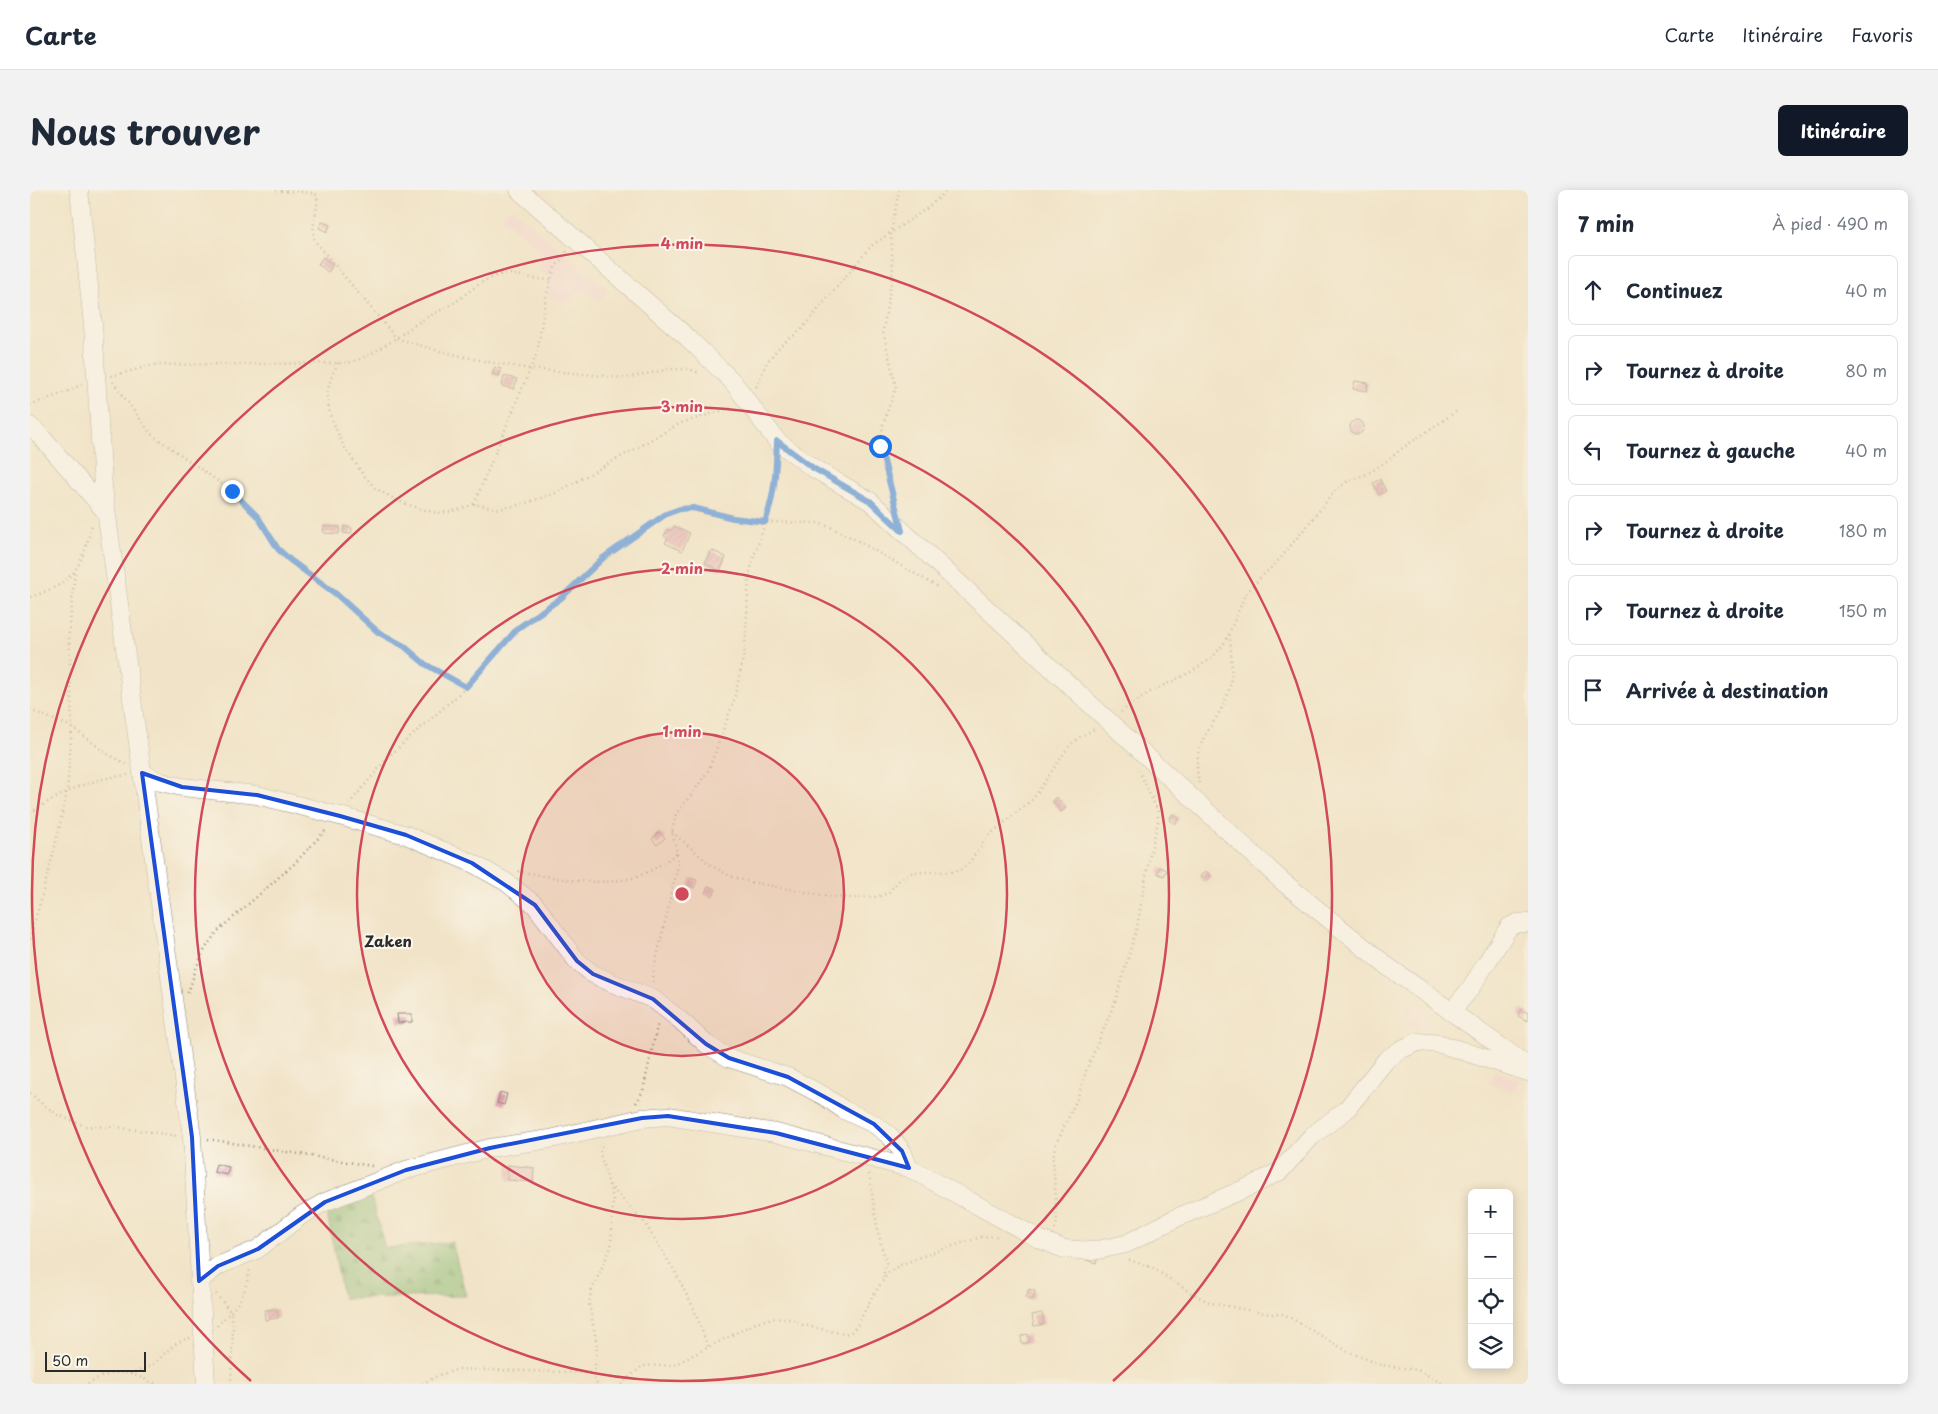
<!DOCTYPE html>
<html lang="fr">
<head>
<meta charset="utf-8">
<style>
  body { margin:0; font-family:"Playpen Sans",sans-serif; background:#f2f2f3; color:#1f2937 }
  .controls { position:absolute; right:15px; bottom:15px; display:grid; overflow:hidden; border-radius:8px; box-shadow:0 2px 12px #0003 }
  .controls button { width:45px; height:45px; display:grid; place-items:center; padding:0; border:0; border-bottom:1px solid #e0e1e3; background:#fff; color:#1f2937; font:25px sans-serif }
  .scale { position:absolute; left:15px; bottom:12px; width:101px; box-sizing:border-box; padding-left:5px; border:2px solid #2b2b2b; border-top:0; font-size:14px; line-height:18px; white-space:nowrap; color:#2b2b2b; -webkit-text-stroke:4px #fbf7ec; paint-order:stroke }
  .stop { position:absolute; width:15px; height:15px; margin:-11px; border:4px solid #1a73e8; border-radius:50%; background:#fff }
  .stop.end { background:#1a73e8; border-color:#fff; box-shadow:0 1px 5px #0008 }
  .list { margin:0; padding:0; list-style:none }
  h2 { display:flex; justify-content:space-between; align-items:center; height:65px; margin:0; padding:0 20px; font-size:21px }
  h2 small { font-size:16px; font-weight:400; color:#747a83 }
  .list li { display:grid; grid-template-columns:32px 1fr auto; gap:15px; align-items:center; box-sizing:border-box; height:70px; margin:0 10px 10px; padding:0 10px; border:1px solid #e0e1e3; border-radius:8px }
  .list b { display:block; font-size:19px; white-space:nowrap }
  .list em { font-size:16px; font-style:normal; color:#747a83 }
  .icon { flex:none; width:28px; height:28px; fill:none; stroke:currentColor; stroke-width:2; stroke-linecap:round; stroke-linejoin:round }
  .map { position:relative; flex:none; width:1498px; height:1194px; overflow:hidden; border-radius:8px }
  header { display:flex; align-items:center; gap:30px; box-sizing:border-box; height:70px; padding:0 25px; background:#fff; border-bottom:1px solid #e0e1e3 }
  header strong { font-size:24px }
  nav { display:flex; gap:28px; margin-inline-start:auto; font-size:18px }
  .intro { display:flex; align-items:center; justify-content:space-between; box-sizing:border-box; height:120px; padding:0 30px }
  h1 { margin:0; font-size:35px }
  .button { padding:12px 22px; border-radius:8px; background:#111827; color:#fff; font-size:18px; font-weight:700 }
  main { display:flex; gap:30px; padding:0 30px }
  aside { flex:1; background:#fff; border-radius:8px; box-shadow:0 2px 12px #0003 }
  .map>svg:first-child { display:block }
  .built { fill:#f7cfd4 }
  .forest { fill:url(#forest-firs); stroke:#587351 }
  .building { fill:url(#building-hatch) }
  .lines { fill:none; stroke-linecap:round; stroke-linejoin:round }
  .minor-casing { stroke:#8e8779; stroke-width:19 }
  .path { stroke:#8e8779; stroke-width:2.5; stroke-dasharray:1 4; stroke-linecap:butt }
  .minor { stroke:#fff; stroke-width:18 }
  .route { stroke:#1a73e8; stroke-width:6 }
  .marked { fill:none; stroke:#1d4ed8; stroke-width:4; stroke-linejoin:round }
  .ring { fill:none; stroke:#d1495b; stroke-width:2.5 }
  .labels { text-anchor:middle; dominant-baseline:central; stroke-width:4; stroke-linejoin:round; paint-order:stroke }
  .quarter-label { font-size:15px; font-weight:bold; fill:#2b2b2b; stroke:#fbf7ec }
  .centre { fill:#d1495b; stroke:#fbf7ec; stroke-width:2.5 }
  .ring-label { font-size:15px; text-anchor:middle; font-weight:bold; fill:#d1495b; stroke:#fbf7ec; stroke-width:4; stroke-linejoin:round; paint-order:stroke }
</style>
</head>
<body>
<header>
<strong>Carte</strong>
<nav><a>Carte</a><a>Itinéraire</a><a>Favoris</a></nav>
</header>
<div class="intro"><h1>Nous trouver</h1><a class="button">Itinéraire</a></div>
<main>
<div class="map">
<svg width="1498" height="1194" viewBox="0 0 1498 1194">
  <defs>
    <pattern id="forest-firs" width="22" height="20" patternUnits="userSpaceOnUse" patternTransform="scale(1.25)"><rect width="22" height="20" fill="#86bb77"/><path d="M5 1l3.5 6h-7zM16 11l3.5 6h-7z" fill="#6e9862"/></pattern>
    <pattern id="building-hatch" width="6" height="6" patternUnits="userSpaceOnUse" patternTransform="scale(1.25)"><rect width="6" height="6" fill="#e496ae"/><path d="M-1 1l2-2M0 6l6-6M5 7l2-2" fill="none" stroke="#b97b8e"/></pattern>
  </defs>
  <rect width="100%" height="100%" fill="#fbf7ec"/>
  <filter id="ink" filterUnits="userSpaceOnUse"><feTurbulence type="fractalNoise" baseFrequency=".02" numOctaves="2"/><feDisplacementMap in="SourceGraphic" scale="10" xChannelSelector="R" yChannelSelector="G"/><feConvolveMatrix kernelMatrix="1 2 1 2 8 2 1 2 1" color-interpolation-filters="sRGB"/></filter>
  <filter id="wash" filterUnits="userSpaceOnUse"><feTurbulence type="fractalNoise" baseFrequency=".0096" numOctaves="4" result="noise"/><feDisplacementMap in="SourceGraphic" scale="20" xChannelSelector="R" yChannelSelector="G"/><feGaussianBlur stdDeviation="1.12" result="paint"/><feColorMatrix in="noise" values="0 0 0 0 0 0 0 0 0 0 0 0 0 0 0 0 0 1.4 0 .05"/><feComposite in="paint" operator="in"/></filter>
  <g filter="url(#wash)">
    <rect width="100%" height="100%" fill="#f1e3c7"/>
    <g class="built">
      <polygon points="480,17 578,100 571,111 552,100 535,113 516,106 522,89 507,78 516,64 472,28"/>
      <polygon points="1380,813 1391,820 1390,824 1398,828 1394,841 1383,838 1372,824"/>
      <polygon points="1465,880 1489,890 1483,902 1460,893"/>
    </g>
    <polygon class="forest" points="338,995 355,1058 422,1052 436,1106 313,1108 295,1012"/>
    <g id="blocks">
      <g class="building">
        <polygon points="292,32 300,35 297,42 289,38"/>
        <polygon points="293,67 303,75 298,82 288,74"/>
        <polygon points="465,177 471,179 469,186 462,184"/>
        <polygon points="474,186 487,189 484,199 472,196"/>
        <polygon points="1325,191 1338,193 1337,201 1323,199"/>
        <circle cx="1327" cy="237" r="7"/>
        <polygon points="1350,289 1356,301 1349,305 1343,293"/>
        <polygon points="294,336 310,337 309,344 293,343"/>
        <polygon points="314,336 322,338 321,344 313,343"/>
        <polygon points="644,336 660,343 652,361 635,353 638,348 634,346 638,339 641,341"/>
        <polygon points="681,360 696,367 690,381 675,373"/>
        <polygon points="1026,607 1036,618 1031,622 1022,611"/>
        <polygon points="1143,624 1149,628 1145,634 1139,630"/>
        <polygon points="629,642 635,648 627,655 622,649"/>
        <polygon points="1130,677 1137,680 1134,686 1127,683"/>
        <polygon points="1176,681 1181,686 1175,692 1170,686"/>
        <polygon points="661,688 667,690 664,698 658,695"/>
        <polygon points="678,696 686,699 683,706 675,703"/>
        <polygon points="1491,819 1498,823 1498,831 1488,826"/>
        <polygon points="367,824 382,824 382,832 368,833"/>
        <polygon points="470,902 477,904 474,915 467,913"/>
        <polygon points="186,974 199,977 197,985 184,982"/>
        <polygon points="478,975 504,978 503,992 477,990"/>
        <polygon points="1069,1066 1066,1073 1053,1069"/>
        <polygon points="999,1099 1005,1101 1003,1110 996,1108"/>
        <polygon points="247,1119 248,1128 235,1130 234,1120"/>
        <polygon points="1012,1123 1014,1134 1004,1136 1002,1125"/>
        <polygon points="998,1144 1000,1152 992,1154 991,1146"/>
      </g>
    </g>
  </g>
  <g filter="url(#ink)">
    <use href="#blocks" fill-opacity="0" stroke="#8e8779" stroke-width="1"/>
    <g class="lines">
      <g class="minor-casing">
        <g id="minor">
          <polyline points="49,0 63,135 73,297 162,947 176,1194"/>
          <polyline points="489,0 658,148 703,192 747,251 783,278 840,311 1252,691 1357,776 1498,876"/>
          <polyline points="0,236 9,244 76,322"/>
          <polyline points="112,583 131,592 152,597 227,605 310,626 376,645 442,673 476,692 505,715 547,771 563,784 582,793 623,809 649,829 676,854 699,868 758,887 794,906 814,920 844,934 860,946 872,961 879,978"/>
          <polyline points="1421,822 1440,799 1479,737 1487,733 1498,733"/>
          <polyline points="169,1091 188,1076 228,1059 272,1025 295,1012 376,980 460,958 520,949 612,928 638,926 746,943 879,978 1009,1049 1034,1059 1063,1061 1096,1054 1146,1028 1221,996 1250,981 1282,946 1316,920 1356,870 1372,859 1388,852 1411,854 1498,882"/>
        </g>
      </g>
      <g class="path">
        <path d="M246,0C259,3 276,0 287,5C289,20 280,36 285,51L366,148L409,161L458,172L501,179L595,188L641,179H659L670,183"/>
        <polyline points="308,173 302,185 297,202 300,225 313,255 332,283 345,298 368,311 394,320 411,323 428,320 444,314 469,319 493,314 526,303 651,233 704,217"/>
        <path d="M81,186L124,175L318,173C346,165 366,147 391,131C401,125 413,119 424,113C438,103 452,89 469,85C486,81 503,92 522,89"/>
        <polyline points="83,192 121,244 202,301 228,327 249,359 260,370 306,404 348,442 374,456 395,474 436,496"/>
        <polyline points="726,197 737,172 750,156 771,140 841,56 896,19 918,0"/>
        <polyline points="0,215 39,201 52,194"/>
        <polyline points="865,313 850,256 853,234 866,197 853,141 863,81 861,42 869,0"/>
        <polyline points="444,314 507,163 516,106 525,78 537,61"/>
        <path d="M0,407C45,393 51,378 62,334"/>
        <polyline points="0,520 42,537 76,563 96,574"/>
        <polyline points="1091,522 1118,503 1159,483 1182,468 1196,451 1215,405 1230,388 1250,369 1305,301 1318,291 1337,284 1360,269 1371,259 1427,221"/>
        <path d="M1169,593C1160,548 1185,541 1198,503C1204,485 1201,464 1200,445"/>
        <polyline points="319,614 359,566 437,497 488,438 531,408 573,368 636,324 650,319 663,318 703,328 735,332 788,333 800,337 828,351 910,398"/>
        <path d="M0,623C34,602 58,589 98,585"/>
        <polyline points="642,642 681,675 700,686 720,692 803,707 823,708 846,707 858,703 870,689 883,682 923,682 932,679 939,673 958,646 1003,609 1039,556 1050,547 1066,538"/>
        <path d="M488,681C525,688 575,699 611,685C624,680 635,672 647,663"/>
        <polyline points="0,749 24,661 37,602 42,537 39,443 45,381"/>
        <polyline points="623,792 624,779 648,676 647,663 642,642 646,624 665,600 679,579 704,510 715,459 719,386 724,366 742,313 746,270"/>
        <path d="M158,803C167,776 171,760 190,739L264,674L297,639"/>
        <polyline points="0,903 11,913 28,925 55,936 86,937 148,946"/>
        <polyline points="606,913 613,901 628,832"/>
        <polyline points="178,949 342,976"/>
        <polyline points="839,984 848,1042 856,1073 852,1091"/>
        <polyline points="579,995 614,1032 644,1080 664,1119 678,1157"/>
        <polyline points="1025,1039 1027,1032 1023,968 1025,956 1048,907 1056,881 1085,812 1107,737 1119,669 1128,631 1128,621 1109,581"/>
        <polyline points="1099,1070 1123,1078 1161,1103 1181,1113 1239,1124 1254,1124 1317,1161 1351,1175 1388,1180 1413,1194"/>
        <polyline points="186,1104 201,1122 203,1135 201,1194"/>
        <path d="M187,1136C209,1113 214,1110 220,1078"/>
        <path d="M100,1184C108,1181 117,1179 123,1174C136,1164 144,1151 160,1148"/>
        <polyline points="0,1191 2,1194"/>
        <path d="M58,1194C70,1185 85,1181 101,1184C110,1186 118,1192 128,1194"/>
        <polyline points="392,1194 409,1185 429,1179 565,1183"/>
        <polyline points="567,1194 564,1188 567,1155 559,1114 561,1102 581,1057 583,1008 570,964 572,952"/>
        <polyline points="591,1194 612,1176 644,1175 723,1134 742,1128 760,1129 773,1135 814,1144 821,1142 827,1136 842,1107 858,1083 868,1076 898,1064 951,1047 970,1046"/>
      </g>
      <use href="#minor" class="minor"/>
    </g>
  </g>
  <g class="lines" filter="url(#ink)">
    <path class="route" d="M202,301L228,327L248,359L260,370L306,404L348,442L374,456L395,474L436,497L488,438L531,408L573,368L636,324L650,319L663,318L703,328L735,332C745,305 746,279 747,251L783,278L840,311L872,341L850,256"/>
  </g>
  <path d="M0 0H1498V1194H0ZM112,583L152,597L227,605L310,626L376,645L442,673L505,715L547,771L563,784L623,809L676,854L699,868L758,887L844,934L872,961L879,978L746,943L638,926L612,928L460,958L376,980L295,1012L228,1059L188,1076L169,1091L162,947Z" fill="#f1e3c7" fill-opacity=".55" fill-rule="evenodd"/>
  <path class="marked" d="M112,583L152,597L227,605L310,626L376,645L442,673L505,715L547,771L563,784L623,809L676,854L699,868L758,887L844,934L872,961L879,978L746,943L638,926L612,928L460,958L376,980L295,1012L228,1059L188,1076L169,1091L162,947Z"/>
  <circle cx="652" cy="704" r="162" fill="#d1495b" fill-opacity=".12"/>
  <g class="ring">
    <circle cx="652" cy="704" r="162"/>
    <circle cx="652" cy="704" r="325"/>
    <circle cx="652" cy="704" r="487"/>
    <path d="M221 1191A650 650 0 1 1 1083 1191"/>
  </g>
  <g class="labels">
    <g class="quarter-label">
      <text x="358" y="750">Zaken</text>
    </g>
  </g>
  <circle cx="652" cy="704" r="8" class="centre"/>
  <g class="ring-label">
    <text x="652" y="59">4 min</text>
    <text x="652" y="222">3 min</text>
    <text x="652" y="384">2 min</text>
    <text x="652" y="547">1 min</text>
  </g>
</svg>
<div class="controls">
<button>+</button>
<button>−</button>
<button><svg class="icon" aria-label="locate" viewBox="0 0 24 24"><circle cx="12" cy="12" r="6"/><path d="M12 2v4M12 18v4M2 12h4M18 12h4"/></svg></button>
<button><svg class="icon" aria-label="layers" viewBox="0 0 24 24"><path d="M12 4l9 5-9 5-9-5zM3 14l9 5 9-5"/></svg></button>
</div>
<div class="scale">50 m</div>
<div class="stop" style="left:850px;top:256px"></div>
<div class="stop end" style="left:202px;top:301px"></div>
</div>
<aside>
<h2>7 min<small>À pied · 490 m</small></h2>
<ul class="list">
<li><svg class="icon" aria-label="ahead" viewBox="0 0 24 24"><path d="M12 20V5M6 11l6-6 6 6"/></svg><div><b>Continuez</b></div><em>40 m</em></li>
<li><svg class="icon" aria-label="right" viewBox="0 0 24 24"><path d="M7 20v-9h11M14 6l5 5-5 5"/></svg><div><b>Tournez à droite</b></div><em>80 m</em></li>
<li><svg class="icon" aria-label="left" viewBox="0 0 24 24"><path d="M17 20v-9H6M10 6l-5 5 5 5"/></svg><div><b>Tournez à gauche</b></div><em>40 m</em></li>
<li><svg class="icon" aria-label="right" viewBox="0 0 24 24"><path d="M7 20v-9h11M14 6l5 5-5 5"/></svg><div><b>Tournez à droite</b></div><em>180 m</em></li>
<li><svg class="icon" aria-label="right" viewBox="0 0 24 24"><path d="M7 20v-9h11M14 6l5 5-5 5"/></svg><div><b>Tournez à droite</b></div><em>150 m</em></li>
<li><svg class="icon" aria-label="arrive" viewBox="0 0 24 24"><path d="M6 21V4h12l-3 4 3 4H6"/></svg><div><b>Arrivée à destination</b></div></li>
</ul>
</aside>
</main>
</body>
</html>
